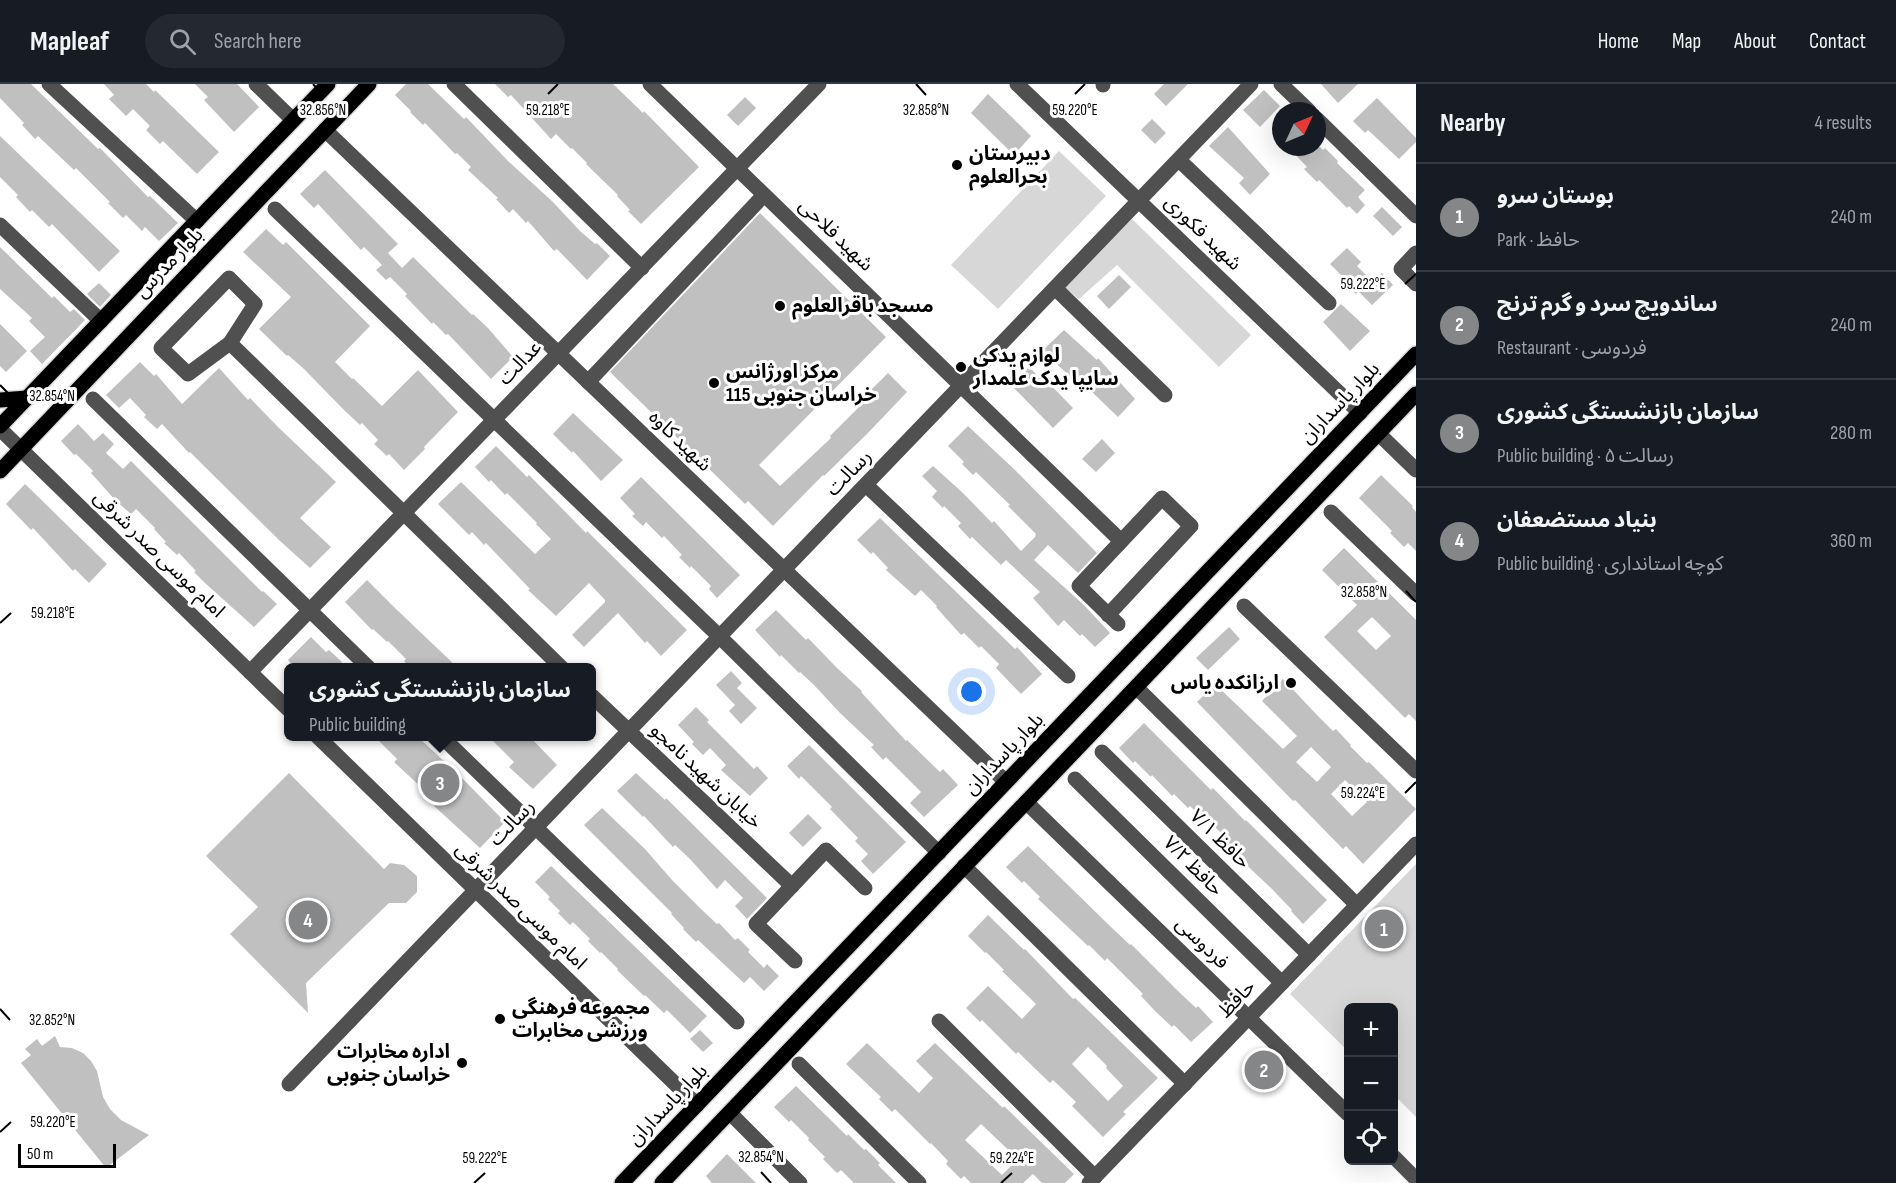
<!DOCTYPE html>
<html lang="en">
<head>
<meta charset="utf-8">
<style>
  body { margin:0; font-family:"Sofia Sans Condensed","Noto Sans Arabic",sans-serif; background:#242831; color:#f1f3f6 }
  .controls { position:absolute; right:18px; bottom:18px; display:grid; overflow:hidden; border-radius:9px; box-shadow:0 6px 24px #0002 }
  .controls button { width:54px; height:54px; display:grid; place-items:center; padding:0; border:0; border-bottom:2px solid #363941; background:#171b24; color:#f1f3f6; font:30px sans-serif }
  .compass { position:absolute; left:1272px; top:18px; width:54px; height:54px; border-radius:50%; background:#171b24; box-shadow:0 6px 24px #0002; rotate:46deg }
  .scale { position:absolute; left:18px; bottom:15px; width:98px; box-sizing:border-box; padding-left:6px; border:3px solid #000; border-top:0; font-size:16px; line-height:21px; white-space:nowrap; color:#000; -webkit-text-stroke:4px #fff; paint-order:stroke }
  .you { position:absolute; left:972px; top:608px; width:21px; height:21px; margin:-15px; border:4px solid #fff; border-radius:50%; background:#1a73e8; box-shadow:0 0 0 9px #1a73e833 }
  .badge { display:grid; place-items:center; width:39px; height:39px; border-radius:50%; background:#858687; color:#fff; font-size:20px; font-weight:700 }
  .pin { position:absolute; translate:-50% -50%; border:3px solid #fff; box-shadow:0 2px 6px #0006 }
  .popup { position:absolute; left:284px; top:579px; width:312px; height:78px; box-sizing:border-box; display:grid; place-content:center; border-radius:9px; background:#171b24; filter:drop-shadow(0 2px 4px #0005); font-size:20px; white-space:nowrap; color:#9ea1a6 }
  .popup b { font-size:22px; color:#f1f3f6 }
  .popup::after { content:''; position:absolute; left:50%; top:100%; margin-left:-12px; border:12px solid transparent; border-top-color:#171b24 }
  .list { margin:0; padding:0; list-style:none }
  h2 { display:flex; justify-content:space-between; align-items:center; height:78px; margin:0; padding:0 24px; font-size:26px }
  h2 small { font-size:20px; font-weight:400; color:#9ea1a6 }
  .list li { display:grid; grid-template-columns:39px 1fr auto; gap:18px; align-items:center; box-sizing:border-box; height:108px; padding:0 24px; border-top:2px solid #363941 }
  .list b { display:block; font-size:22px; white-space:nowrap }
  .list p { margin:0; font-size:20px; white-space:nowrap; color:#9ea1a6 }
  .list em { font-size:20px; font-style:normal; color:#9ea1a6 }
  .icon { flex:none; width:33px; height:33px; fill:none; stroke:currentColor; stroke-width:2; stroke-linecap:round; stroke-linejoin:round }
  .map { position:relative; flex:none; width:1416px; height:1099px; overflow:hidden }
  header { display:flex; align-items:center; gap:36px; box-sizing:border-box; height:84px; padding:0 30px; background:#171b24; border-bottom:2px solid #363941 }
  header strong { font-size:28px }
  nav { display:flex; gap:33px; margin-inline-start:auto; font-size:21px }
  .search { width:420px; height:54px; background:#242831; display:flex; align-items:center; gap:15px; box-sizing:border-box; padding:0 21px; border-radius:33px; color:#9ea1a6; font-size:22px }
  main { display:flex }
  aside { flex:1; background:#171b24 }
  .map>svg:first-child { display:block }
  .green { fill:#d7d7d7 }
  .building { fill:#c0c0c0; fill-rule:evenodd }
  .lines { fill:none; stroke-linecap:round; stroke-linejoin:round }
  .major-casing { stroke:#dbdbdb; stroke-width:18 }
  .minor { stroke:#505050; stroke-width:15 }
  .major { stroke:#000; stroke-width:15 }
  .ticks { fill:none; stroke:#000; stroke-width:2 }
  .poi-dot { fill:#000; stroke:#fff; stroke-width:2 }
  .labels { text-anchor:middle; dominant-baseline:central; stroke-width:6; stroke-linejoin:round; paint-order:stroke }
  .poi-label { font-size:20px; font-weight:bold; fill:#000; stroke:#fff; text-anchor:start }
  .street-label { font-size:20px; fill:#000; stroke:#fff }
  .ticks-label { font-size:15px; text-anchor:middle; fill:#000; stroke:#fff; stroke-width:6; stroke-linejoin:round; paint-order:stroke }
</style>
</head>
<body>
<header>
<strong>Mapleaf</strong>
<div class="search"><svg class="icon" aria-label="search" viewBox="0 0 24 24"><circle cx="10" cy="10" r="6"/><path d="M15 15l6 6"/></svg>Search here</div>
<nav><a>Home</a><a>Map</a><a>About</a><a>Contact</a></nav>
</header>
<main>
<div class="map">
<svg width="1416" height="1099" viewBox="0 0 1416 1099">
  <rect width="100%" height="100%" fill="#fff"/>
  <g class="green">
    <polygon points="1059,67 1106,112 998,225 951,181"/>
    <polygon points="1132,135 1251,251 1219,283 1117,181 1079,215 1063,202"/>
    <polygon points="1416,780 1416,1033 1394,1011 1394,924 1348,924 1348,967 1290,910"/>
  </g>
  <g class="building">
    <polygon points="0,0 31,0 98,65 100,64 148,113 150,112 178,139 159,157 145,143 142,147 126,131 123,134 108,119 110,118 76,84 74,86 38,52 35,55 22,41 24,39 0,14"/>
    <polygon points="104,0 146,0 154,8 155,6 219,68 197,90 163,57 160,60 146,46 150,42 133,25 126,32 109,15 114,11"/>
    <polygon points="195,0 237,0 259,23 234,48 204,16 208,13"/>
    <polygon points="406,0 428,0 464,35 466,33 508,77 553,118 580,147 595,160 597,159 610,172 587,196 557,165 554,167 528,137 526,139 513,125 509,129 496,115 498,114 468,86 471,83 457,69 455,70 425,39 423,41 410,28 411,27 395,11"/>
    <polygon points="495,0 613,0 643,29 644,27 699,83 641,140 628,127 630,126 617,112 618,111 586,80 587,79 572,64 571,65 556,50 551,55 511,11 508,13"/>
    <polygon points="1164,0 1188,0 1166,22 1154,10"/>
    <polygon points="1321,0 1358,0 1338,19"/>
    <polygon points="1264,6 1280,22 1260,43 1243,26"/>
    <polygon points="988,10 1031,52 1014,71 971,29"/>
    <polygon points="745,13 756,24 738,42 727,31"/>
    <polygon points="1377,14 1416,54 1416,58 1399,75 1368,46 1365,49 1353,37"/>
    <polygon points="1152,35 1166,49 1155,60 1141,46"/>
    <polygon points="1228,43 1270,90 1250,111 1239,99 1244,94 1209,62"/>
    <polygon points="0,52 120,167 99,188 52,140 49,143 32,126 30,128 16,113 18,111 0,93"/>
    <polygon points="1288,63 1320,63 1323,66 1325,64 1338,77 1337,79 1365,106 1358,113 1365,121 1357,130 1349,122 1347,124 1319,96 1317,98 1304,85 1307,83"/>
    <polygon points="325,86 398,160 388,169 402,184 413,173 472,231 473,230 488,244 513,273 491,295 448,250 446,251 433,238 432,240 405,212 407,210 390,193 386,196 376,186 382,181 364,163 361,166 318,120 314,124 300,110"/>
    <polygon points="1382,123 1402,143 1393,152 1373,132"/>
    <polygon points="760,129 886,253 759,381 780,402 831,354 830,352 858,324 855,322 888,289 907,308 867,350 824,392 823,391 773,442 748,417 745,420 610,288"/>
    <polygon points="266,145 283,161 286,158 370,242 335,278 352,295 353,294 382,322 418,286 458,328 424,363 425,365 404,386 389,370 387,372 374,360 378,356 362,339 360,341 343,325 304,285 288,271 287,272 259,245 291,213 243,168"/>
    <polygon points="0,163 52,214 54,212 70,228 74,225 85,236 42,280 30,267 45,253 29,237 32,234 0,205"/>
    <polygon points="1347,164 1361,178 1357,182 1373,198 1382,189 1393,201 1372,221 1358,207 1356,210 1345,199 1347,197 1330,180"/>
    <polygon points="1119,191 1131,203 1109,225 1097,212"/>
    <polygon points="99,199 111,211 100,223 87,210"/>
    <polygon points="1341,220 1370,247 1350,267 1323,238"/>
    <polygon points="0,240 27,267 6,288 0,282"/>
    <polygon points="1064,246 1097,276 1098,274 1135,315 1118,333 1091,307 1089,309 1042,267"/>
    <polygon points="140,278 154,292 156,290 182,320 219,284 248,316 250,314 279,344 336,398 300,434 331,463 310,484 279,456 206,384 190,368 189,369 162,340 157,345 144,333 146,331 130,314 119,324 106,311"/>
    <polygon points="1029,283 1044,298 1046,296 1073,324 1053,344 1011,301"/>
    <polygon points="573,329 623,376 601,397 573,367 572,369 553,350"/>
    <polygon points="78,340 94,357 103,349 114,360 106,369 123,385 131,377 262,508 263,507 277,520 254,543 205,499 194,488 196,487 179,469 177,471 164,459 166,458 154,445 155,444 136,425 131,430 116,417 91,389 93,387 76,370 74,371 61,357"/>
    <polygon points="968,342 1015,386 1097,469 1078,489 1048,461 1034,476 1084,521 1110,549 1095,563 1082,550 1080,552 1064,536 1058,542 1033,514 1040,508 1006,476 1001,481 972,453 970,455 958,442 961,439 944,422 943,424 932,413 937,407 922,392 933,382 963,409 992,439 994,437 1021,467 1035,453 1036,450 1008,422 1010,421 976,388 973,391 962,380 964,378 948,362"/>
    <polygon points="1102,355 1115,369 1096,388 1082,375"/>
    <polygon points="496,362 527,393 529,391 586,449 587,447 687,546 661,572 647,557 645,559 618,529 584,563 572,551 605,518 605,516 589,499 556,532 528,506 530,505 486,459 484,461 472,448 469,451 438,420 461,398 535,470 551,455 536,440 537,439 507,409 505,411 491,396 489,398 475,383"/>
    <polygon points="1381,391 1413,422 1412,423 1416,428 1416,467 1408,459 1404,463 1390,449 1392,447 1359,414"/>
    <polygon points="641,393 740,491 717,514 709,505 711,502 691,482 690,484 679,473 682,471 664,452 662,454 646,438 643,442 632,432 635,430 620,414"/>
    <polygon points="25,400 107,480 89,499 75,485 73,487 33,444 31,446 6,420"/>
    <polygon points="880,434 1015,565 1017,563 1042,590 1021,610 996,584 999,580 981,562 979,564 964,549 961,551 936,523 937,522 921,506 915,512 886,486 888,484 873,468 871,470 857,456"/>
    <path d="M1344,464L1416,536V637L1409,630L1405,634L1324,553L1357,521L1322,486ZM1372,533L1391,552L1376,566L1357,547Z"/>
    <polygon points="367,496 396,525 458,584 410,584 404,577 406,575 388,557 387,558 373,545 372,546 345,518"/>
    <polygon points="776,526 806,556 808,554 837,584 862,607 861,608 906,657 907,656 940,688 943,685 958,701 924,733 910,719 921,708 886,673 883,676 871,663 874,661 840,629 814,601 800,588 799,589 781,571 780,573 755,546"/>
    <polygon points="1229,543 1240,555 1208,586 1196,574"/>
    <polygon points="311,553 326,568 329,566 342,578 337,584 295,584 288,576"/>
    <polygon points="731,587 742,599 737,604 757,624 741,640 729,627 735,621 716,601"/>
    <path d="M1283,595L1317,631L1333,647L1336,645L1351,661L1350,662L1367,679L1369,678L1416,725L1363,780L1346,762L1343,765L1295,716L1293,717L1197,618L1215,600L1283,665L1297,652L1262,617ZM1311,663L1331,683L1317,698L1296,678ZM1345,696L1367,718L1352,732L1331,710Z"/>
    <polygon points="696,623 709,636 707,638 754,685 757,682 768,694 750,712 721,686 726,681 710,664 703,671 692,660 694,658 678,641"/>
    <polygon points="1144,639 1211,706 1213,704 1245,737 1246,736 1327,816 1303,840 1291,827 1292,826 1272,805 1223,759 1227,755 1209,737 1207,739 1190,722 1188,724 1174,710 1172,712 1152,691 1151,693 1135,677 1133,679 1119,664"/>
    <polygon points="374,652 417,652 462,694 505,738 480,764 434,722 435,721 421,706 423,705 394,678 397,675"/>
    <polygon points="488,652 529,652 557,681 533,705 509,683 514,678"/>
    <polygon points="809,661 906,758 873,790 861,777 868,770 855,757 858,754 830,725 832,723 801,692 799,695 787,682"/>
    <polygon points="289,689 384,785 390,779 404,781 417,792 417,808 406,819 389,819 306,899 308,929 230,850 258,823 206,772"/>
    <polygon points="636,689 665,716 666,714 767,814 747,835 735,822 743,814 725,796 717,805 690,775 675,761 673,763 644,732 643,733 617,707"/>
    <polygon points="602,724 645,765 672,796 702,826 717,840 719,839 735,856 738,854 750,866 748,868 764,884 767,880 779,892 764,907 750,893 744,899 698,856 696,858 683,845 684,844 671,830 672,829 584,741"/>
    <polygon points="808,730 822,744 803,763 789,749"/>
    <polygon points="1028,762 1111,843 1130,861 1131,860 1179,908 1196,924 1198,922 1213,938 1191,958 1174,941 1172,943 1155,927 1141,912 1143,910 1107,874 1105,877 1089,861 1088,862 1038,815 1040,813 1024,797 1022,799 1006,783"/>
    <polygon points="551,782 707,932 690,949 667,926 664,929 645,911 644,912 617,886 618,885 601,868 600,869 588,857 590,855 573,838 570,841 558,829 560,827 548,815 550,813 535,798"/>
    <path d="M988,831L1024,866L1025,865L1073,915L1075,914L1093,931L1158,994L1123,1028L1126,1030L1103,1053L1072,1022L1076,1018L1053,996L1050,999L1018,968L1016,970L982,936L980,938L966,924L988,902L1022,935L1036,920L1002,887L1004,886L986,868L985,869L968,852ZM1088,963L1107,982L1106,984L1123,1002L1108,1017L1072,980Z"/>
    <polygon points="700,946 713,959 703,968 690,955"/>
    <polygon points="55,952 60,963 72,964 83,969 91,977 97,987 103,1013 110,1025 121,1036 149,1051 106,1084 21,979 31,971 25,965 37,955 42,962"/>
    <path d="M867,959L919,1009L933,994L916,977L935,959L1003,1024L1004,1022L1074,1090L1065,1099H1042L1033,1090L1023,1099H971L964,1092L961,1095L946,1080L948,1077L931,1059L930,1060L895,1025L892,1028L879,1015L881,1013L846,980ZM981,1040L1018,1075L1002,1091L965,1056Z"/>
    <polygon points="796,1002 847,1052 848,1050 864,1066 866,1065 880,1079 878,1081 896,1099 854,1099 841,1086 837,1089 823,1075 825,1073 808,1056 809,1054 791,1036 789,1038 774,1023"/>
    <polygon points="727,1070 756,1099 712,1099 706,1092"/>
  </g>
  <g class="lines">
    <g class="major-casing">
      <g id="major">
        <polyline points="0,316 27,314"/>
        <polyline points="0,342 328,0"/>
        <polyline points="0,387 369,0"/>
        <polyline points="622,1099 1416,270"/>
        <polyline points="662,1099 1416,310"/>
      </g>
    </g>
    <g class="minor">
      <polyline points="49,0 197,137"/>
      <polyline points="256,0 293,36"/>
      <polyline points="454,0 642,184"/>
      <polyline points="650,0 1121,457"/>
      <polyline points="1017,0 1360,329"/>
      <polyline points="1103,0 1103,1"/>
      <polyline points="1281,0 1309,27"/>
      <polyline points="1317,35 1416,132"/>
      <polyline points="325,46 1006,698"/>
      <polyline points="1179,76 1329,219"/>
      <polyline points="275,125 720,553 939,769"/>
      <polyline points="0,141 101,237"/>
      <polyline points="1416,169 1401,185 1416,200"/>
      <polygon points="229,194 255,220 230,259 188,290 161,264"/>
      <polyline points="1055,204 1165,311"/>
      <polyline points="230,259 562,584"/>
      <polyline points="588,298 764,111"/>
      <polyline points="93,315 369,584"/>
      <polyline points="0,345 288,625"/>
      <polyline points="1379,350 1416,386"/>
      <polyline points="866,401 1068,592"/>
      <polyline points="1331,428 1416,510"/>
      <polyline points="1244,522 1416,687"/>
      <polyline points="1108,531 1191,442 1162,414 1079,502 1118,540"/>
      <polyline points="250,588 819,0"/>
      <polyline points="1136,603 1357,821"/>
      <polyline points="592,612 792,802"/>
      <polyline points="317,652 697,1021"/>
      <polyline points="441,652 737,938"/>
      <polyline points="1102,668 1309,871"/>
      <polyline points="1075,695 1282,899"/>
      <polyline points="1026,718 1348,1030"/>
      <polyline points="964,782 1185,1000"/>
      <polyline points="795,877 756,840 826,766 865,804"/>
      <polyline points="939,937 1095,1093"/>
      <polyline points="799,980 919,1099"/>
      <polyline points="289,1000 1251,0"/>
      <polyline points="730,1029 800,1099"/>
      <polyline points="1394,1073 1416,1095"/>
      <polyline points="1089,1099 1416,760"/>
    </g>
    <use href="#major" class="major"/>
  </g>
  <path class="ticks" d="M313,0L323,11M916,0L926,11M548,10L558,0M1075,10L1085,0M1405,200L1416,190M0,301L10,311M1406,507L1416,518M0,539L11,529M1405,709L1416,698M0,925L10,936M0,1048L11,1038M761,1088L771,1099M474,1099L485,1089M1001,1099L1012,1089"/>
  <g class="poi-dot">
    <circle cx="957" cy="81" r="6"/>
    <circle cx="780" cy="222" r="6"/>
    <circle cx="961" cy="283" r="6"/>
    <circle cx="714" cy="299" r="6"/>
    <circle cx="1291" cy="599" r="6"/>
    <circle cx="500" cy="935" r="6"/>
    <circle cx="462" cy="979" r="6"/>
  </g>
  <g class="labels">
    <g class="poi-label">
      <text x="969" y="70">دبیرستان<tspan x="969" dy="23">بحرالعلوم</tspan></text>
      <text x="792" y="222">مسجد باقرالعلوم</text>
      <text x="973" y="272">لوازم یدکی<tspan x="973" dy="23">سایپا یدک علمدار</tspan></text>
      <text x="726" y="288">مرکز اورژانس<tspan x="726" dy="23">115 خراسان جنوبی</tspan></text>
      <text x="1279" y="599" text-anchor="end">ارزانکده یاس</text>
      <text x="512" y="924">مجموعه فرهنگی<tspan x="512" dy="23">ورزشی مخابرات</tspan></text>
      <text x="450" y="968" text-anchor="end">اداره مخابرات<tspan x="450" dy="23">خراسان جنوبی</tspan></text>
    </g>
    <g class="street-label">
      <text transform="translate(1203 149) rotate(44)">شهید فکوری</text>
      <text transform="translate(836 151) rotate(44)">شهید فلاحی</text>
      <text transform="translate(169 179) rotate(-46)">بلوار مدرس</text>
      <text transform="translate(520 279) rotate(-46)">عدالت</text>
      <text transform="translate(1340 319) rotate(-46)">بلوار پاسداران</text>
      <text transform="translate(680 357) rotate(44)">شهید کاوه</text>
      <text transform="translate(849 389) rotate(-46)">رسالت</text>
      <text transform="translate(159 470) rotate(44)">امام موسی صدر شرقی</text>
      <text transform="translate(1004 670) rotate(-46)">بلوار پاسداران</text>
      <text transform="translate(706 692) rotate(43)">خیابان شهید نامجو</text>
      <text transform="translate(512 739) rotate(-46)">رسالت</text>
      <text transform="translate(1220 755) rotate(44)">حافظ ۷/۱</text>
      <text transform="translate(1193 782) rotate(45)">حافظ ۷/۲</text>
      <text transform="translate(521 822) rotate(44)">امام موسی صدر شرقی</text>
      <text transform="translate(1202 859) rotate(44)">فردوسی</text>
      <text transform="translate(1237 915) rotate(-46)">حافظ</text>
      <text transform="translate(668 1021) rotate(-46)">بلوار پاسداران</text>
    </g>
  </g>
  <g class="ticks-label">
    <text x="548" y="31">59.218°E</text>
    <text x="1075" y="31">59.220°E</text>
    <text x="323" y="31">32.856°N</text>
    <text x="926" y="31">32.858°N</text>
    <text x="1363" y="205">59.222°E</text>
    <text x="52" y="317">32.854°N</text>
    <text x="1364" y="513">32.858°N</text>
    <text x="53" y="534">59.218°E</text>
    <text x="1363" y="714">59.224°E</text>
    <text x="52" y="941">32.852°N</text>
    <text x="53" y="1043">59.220°E</text>
    <text x="761" y="1078">32.854°N</text>
    <text x="485" y="1079">59.222°E</text>
    <text x="1012" y="1079">59.224°E</text>
  </g>
</svg>
<div class="controls">
<button>+</button>
<button>−</button>
<button><svg class="icon" aria-label="locate" viewBox="0 0 24 24"><circle cx="12" cy="12" r="6"/><path d="M12 2v4M12 18v4M2 12h4M18 12h4"/></svg></button>
</div>
<svg class="compass" viewBox="-18 -18 36 36"><path d="M0-13l5 13h-10z" fill="#e53935"/><path d="M0 13l5-13h-10z" fill="#9ea1a6"/></svg>
<div class="scale">50 m</div>
<div class="you"></div>
<div class="pin badge" style="left:1384px;top:845px">1</div>
<div class="pin badge" style="left:1264px;top:986px">2</div>
<div class="pin badge" style="left:440px;top:699px">3</div>
<div class="popup"><b>سازمان بازنشستگی کشوری</b>Public building</div>
<div class="pin badge" style="left:308px;top:836px">4</div>
</div>
<aside>
<h2>Nearby<small>4 results</small></h2>
<ul class="list">
<li><span class="badge">1</span><div><b>بوستان سرو</b><p>Park · حافظ</p></div><em>240 m</em></li>
<li><span class="badge">2</span><div><b>ساندویچ سرد و گرم ترنج</b><p>Restaurant · فردوسی</p></div><em>240 m</em></li>
<li><span class="badge">3</span><div><b>سازمان بازنشستگی کشوری</b><p>Public building · رسالت ۵</p></div><em>280 m</em></li>
<li><span class="badge">4</span><div><b>بنیاد مستضعفان</b><p>Public building · کوچه استانداری</p></div><em>360 m</em></li>
</ul>
</aside>
</main>
</body>
</html>
